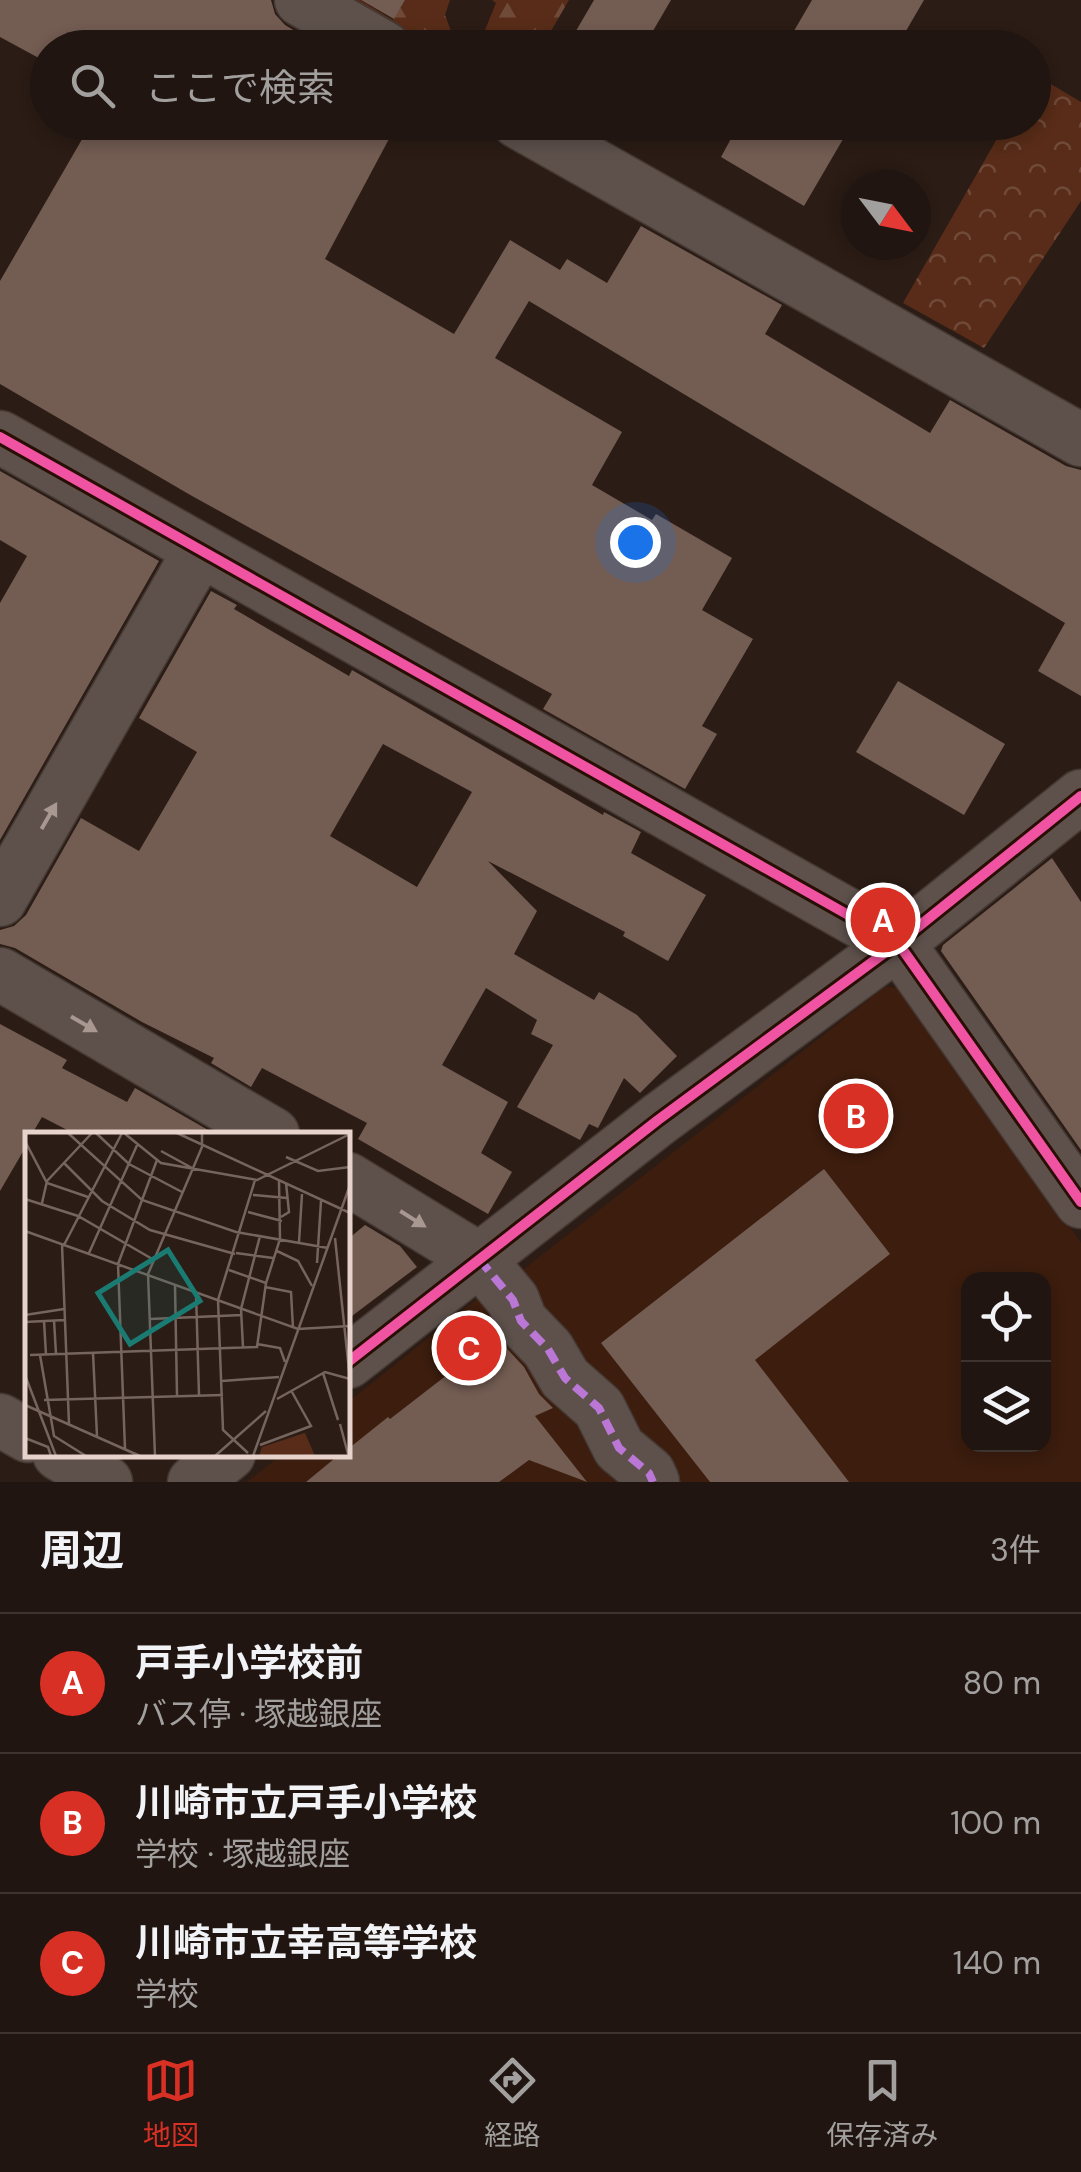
<!DOCTYPE html>
<html lang="ja">
<head>
<meta charset="utf-8">
<style>
  body { margin:0; font-family:"DM Sans","Noto Sans JP",sans-serif; background:#281e19; color:#f1f3f6 }
  .controls { position:absolute; right:30px; bottom:30px; display:grid; overflow:hidden; border-radius:20px; box-shadow:0 5px 15px #0003 }
  .controls button { width:90px; height:90px; display:grid; place-items:center; padding:0; border:0; border-bottom:2px solid #3d3430; background:#201510; color:#f1f3f6; font:50px sans-serif }
  .compass { position:absolute; left:841px; top:170px; width:90px; height:90px; border-radius:50%; background:#201510; box-shadow:0 5px 15px #0003; rotate:122deg }
  .you { position:absolute; left:635px; top:542px; width:35px; height:35px; margin:-25px; border:8px solid #fff; border-radius:50%; background:#1a73e8; box-shadow:0 0 0 15px #1a73e833 }
  .badge { display:grid; place-items:center; width:65px; height:65px; border-radius:50%; background:#d93025; color:#fff; font-size:32px; font-weight:700 }
  .pin { position:absolute; translate:-50% -50%; border:5px solid #fff; box-shadow:0 2px 10px #0006 }
  .list { margin:0; padding:0; list-style:none }
  h2 { display:flex; justify-content:space-between; align-items:center; height:130px; margin:0; padding:0 40px; font-size:42px }
  h2 small { font-size:32px; font-weight:400; color:#a29f9f }
  .list li { display:grid; grid-template-columns:65px 1fr auto; gap:30px; align-items:center; box-sizing:border-box; height:140px; padding:0 40px; border-top:2px solid #3d3430 }
  .list b { display:block; font-size:38px; white-space:nowrap }
  .list p { margin:0; font-size:32px; white-space:nowrap; color:#a29f9f }
  .list em { font-size:32px; font-style:normal; color:#a29f9f }
  .icon { flex:none; width:55px; height:55px; fill:none; stroke:currentColor; stroke-width:2; stroke-linecap:round; stroke-linejoin:round }
  .map { position:relative; flex:none; width:1081px; height:1482px; overflow:hidden }
  .search { position:absolute; background:#201510; box-shadow:0 5px 15px #0003; left:30px; right:30px; top:30px; height:110px; display:flex; align-items:center; gap:25px; box-sizing:border-box; padding:0 35px; border-radius:55px; color:#a29f9f; font-size:38px }
  .sheet { height:550px; background:#201510 }
  nav { display:flex; justify-content:space-around; align-items:center; box-sizing:border-box; height:140px; border-top:2px solid #3d3430; background:#201510; font-size:28px; color:#a29f9f }
  nav a { display:grid; justify-items:center; gap:5px }
  nav .on { color:#d93025 }
  .map>svg:first-child { display:block }
  .built { fill:#3c1d0e; fill-rule:evenodd }
  .forest { fill:url(#forest-firs) }
  .park { fill:url(#park-crowns) }
  .building { fill:#735c52; fill-rule:evenodd }
  .lines { fill:none; stroke-linecap:round; stroke-linejoin:round }
  .minor-casing { stroke:#453934; stroke-width:55 }
  .minor { stroke:#5e514c; stroke-width:52 }
  .quiet { stroke:#ba77d6; stroke-width:8; stroke-dasharray:15 8; stroke-linecap:butt }
  .cycleway-casing { stroke:#290e04; stroke-width:16 }
  .cycleway { stroke:#f153a3; stroke-width:10 }
  .oneway { fill:#a99892 }
  .inset-road { fill:none; stroke:#76655e; stroke-width:2.5 }
  .view { fill:#1a7b73; fill-opacity:0.15; stroke:#1a7b73; stroke-width:5 }
  .inset-edge { fill:none; stroke:#e7d3cb; stroke-width:5 }
</style>
</head>
<body>
<div class="map">
<svg width="1081" height="1482" viewBox="0 0 1081 1482">
  <defs>
    <pattern id="forest-firs" width="22" height="20" patternUnits="userSpaceOnUse" patternTransform="scale(2.5)"><rect width="22" height="20" fill="#582c18"/><path d="M5 1l3.5 6h-7zM16 11l3.5 6h-7z" fill="#704a38"/></pattern>
    <pattern id="park-crowns" width="20" height="18" patternUnits="userSpaceOnUse" patternTransform="scale(2.5)"><rect width="20" height="18" fill="#582c18"/><path d="M2 6a3 3 0 1 1 6 0M12 15a3 3 0 1 1 6 0" fill="none" stroke="#704a38"/></pattern>
  </defs>
  <rect width="100%" height="100%" fill="#2b1c15"/>
  <g class="built">
    <path d="M886,986L905,990L1081,1243V1482H676L516,1275ZM968,1280H1044V1444H968Z"/>
    <polygon points="482,1295 624,1482 247,1482 281,1455 348,1454 348,1402"/>
  </g>
  <polygon class="forest" points="321,0 360,0 393,20 405,0 450,0 445,15 453,36 472,43 485,30 496,3 492,0 569,0 541,48 403,47"/>
  <polygon class="park" points="1034,74 1081,102 1081,201 984,348 903,303 1006,123 1034,122"/>
  <g class="building">
    <polygon points="0,0 271,0 275,14 285,25 324,48 48,48 48,63 0,37"/>
    <polygon points="361,0 405,0 394,19"/>
    <polygon points="594,0 671,0 643,48 566,48"/>
    <polygon points="812,0 924,0 896,48 784,48"/>
    <polygon points="92,122 398,122 325,259 454,334 510,240 560,270 567,259 607,283 641,226 782,305 765,334 930,433 950,400 1066,466 1081,470 1081,696 1038,671 1065,623 529,301 495,358 622,432 592,485 652,520 656,514 732,558 702,610 753,639 702,726 717,734 685,789 543,709 552,694 192,496 0,384 0,281"/>
    <polygon points="740,122 853,122 804,206 721,157"/>
    <polygon points="0,471 159,561 0,840 0,603 27,556 0,540"/>
    <path d="M211,591L237,605L234,609L349,676L352,670L603,815L604,812L641,832L631,853L706,895L668,961L623,936L625,932L488,861L537,911L514,954L594,1000L599,992L637,1015L677,1056L640,1093L624,1078L598,1128L589,1124L580,1140L517,1107L553,1045L531,1034L537,1020L486,988L442,1065L508,1102L481,1153L512,1172L488,1214L358,1139L367,1123L262,1068L251,1087L211,1063L214,1058L142,1022L15,948L0,944V930L14,926L26,915L81,818L139,851L197,752L139,718ZM383,744L472,792L417,887L330,836Z"/>
    <polygon points="898,681 1005,744 964,815 856,752"/>
    <polygon points="1052,858 1081,902 1081,1150 941,951 943,945"/>
    <polygon points="0,1024 67,1060 62,1068 127,1102 135,1088 215,1134 75,1134 42,1117 32,1134 28,1134 28,1143 0,1191"/>
    <polygon points="824,1169 890,1254 755,1360 849,1482 710,1482 601,1343"/>
    <polygon points="365,1225 400,1246 417,1267 348,1319 348,1239"/>
    <polygon points="496,1337 524,1367 539,1394 553,1408 535,1416 587,1482 529,1460 499,1482 306,1482 340,1454 348,1454 348,1449 388,1417 390,1419"/>
  </g>
  <g class="lines">
    <g class="minor-casing">
      <g id="minor">
        <polyline points="301,0 385,48"/>
        <polyline points="518,122 1081,440"/>
        <polyline points="0,437 898,943 1081,1202"/>
        <polyline points="0,900 200,550"/>
        <polyline points="0,974 273,1134"/>
        <polyline points="348,1179 479,1259 513,1300 521,1321 548,1349 565,1378 599,1408 619,1448 649,1473 653,1482"/>
        <polyline points="348,1362 658,1120 898,943 1081,796"/>
        <polyline points="0,1420 28,1436"/>
        <polyline points="59,1454 106,1482"/>
        <polyline points="194,1482 229,1454"/>
      </g>
    </g>
    <use href="#minor" class="minor"/>
    <polyline class="quiet" points="479,1259 513,1300 521,1321 548,1349 565,1378 599,1408 619,1448 649,1473 653,1482"/>
    <g class="cycleway-casing">
      <g id="cycleway">
        <polyline points="0,437 898,943 1081,1202"/>
        <polyline points="348,1362 658,1120 898,943 1081,796"/>
      </g>
    </g>
    <use href="#cycleway" class="cycleway"/>
  </g>
  <defs><path id="oneway-solid" d="M-6-.8H1V-3.2L6.5 0L1 3.2V.8H-6Z" transform="scale(2.5)"/></defs>
  <g class="oneway">
    <use href="#oneway-solid" transform="translate(49 816) rotate(-60)"/>
    <use href="#oneway-solid" transform="translate(84 1024) rotate(30)"/>
    <use href="#oneway-solid" transform="translate(413 1219) rotate(32)"/>
  </g>
  <g transform="translate(25 1132)">
    <rect width="325" height="325" fill="#2b1c15"/>
    <path d="M325,286L280,301L290,324H234L237,315Z" fill="#582c18"/>
    <path class="inset-road" d="M43,1L117,68L211,100L303,116M71,1L104,32L157,60M99,1L136,31L232,48L325,2M152,1L325,81M0,9L22,51L63,65M136,19L167,36M261,25L293,39L325,35M39,31L77,69L125,98L210,122M228,63L262,66M0,67L53,84L129,128M17,71L22,49L67,1M223,80L257,89M256,85L264,80L261,51M0,99L273,197L325,194M310,106L325,248M274,110L277,62M37,112L44,292M39,113L97,1M252,119L273,129L287,154M64,121L113,11M211,121L248,126M292,131L296,69M204,138L241,151M150,153L152,263M240,155L266,160L268,196M171,161L174,263M0,183L39,177M125,187L217,183M29,188L31,222M19,189L21,223M0,190L40,188M232,212L255,216L260,230M218,215L216,177L235,104M68,221L72,304M5,223L232,215L241,151L255,107L254,49M15,223L29,304L61,324M298,241L313,288M0,243L31,324M197,249L254,245M252,267L300,240L325,247M19,268L198,263M0,273L115,324M315,292L323,322M0,306L23,315L26,324M235,313L286,294L267,260M100,317L93,132L132,28M223,321L198,298L193,168L230,48M130,324L123,142L177,15V1M190,324L241,279M228,324L325,53"/>
    <path class="view" d="M143,118L175,169L105,212L73,161Z"/>
    <rect width="325" height="325" class="inset-edge"/>
  </g>
</svg>
<div class="controls">
<button><svg class="icon" aria-label="locate" viewBox="0 0 24 24"><circle cx="12" cy="12" r="6"/><path d="M12 2v4M12 18v4M2 12h4M18 12h4"/></svg></button>
<button><svg class="icon" aria-label="layers" viewBox="0 0 24 24"><path d="M12 4l9 5-9 5-9-5zM3 14l9 5 9-5"/></svg></button>
</div>
<svg class="compass" viewBox="-18 -18 36 36"><path d="M0-13l5 13h-10z" fill="#e53935"/><path d="M0 13l5-13h-10z" fill="#a29f9f"/></svg>
<div class="you"></div>
<div class="pin badge" style="left:883px;top:920px">A</div>
<div class="pin badge" style="left:856px;top:1116px">B</div>
<div class="pin badge" style="left:469px;top:1348px">C</div>
<div class="search"><svg class="icon" aria-label="search" viewBox="0 0 24 24"><circle cx="10" cy="10" r="6"/><path d="M15 15l6 6"/></svg>ここで検索</div>
</div>
<section class="sheet">
<h2>周辺<small>3件</small></h2>
<ul class="list">
<li><span class="badge">A</span><div><b>戸手小学校前</b><p>バス停 · 塚越銀座</p></div><em>80 m</em></li>
<li><span class="badge">B</span><div><b>川崎市立戸手小学校</b><p>学校 · 塚越銀座</p></div><em>100 m</em></li>
<li><span class="badge">C</span><div><b>川崎市立幸高等学校</b><p>学校</p></div><em>140 m</em></li>
</ul>
</section>
<nav>
<a class="on"><svg class="icon" aria-label="map" viewBox="0 0 24 24"><path d="M3 6l6-2 6 2 6-2v14l-6 2-6-2-6 2zM9 4v14M15 6v14"/></svg>地図</a>
<a><svg class="icon" aria-label="directions" viewBox="0 0 24 24"><path d="M12 3l9 9-9 9-9-9zM9 14v-3h6M13 9l2 2-2 2"/></svg>経路</a>
<a><svg class="icon" aria-label="saved" viewBox="0 0 24 24"><path d="M7 4h10v16l-5-4-5 4z"/></svg>保存済み</a>
</nav>
</body>
</html>
